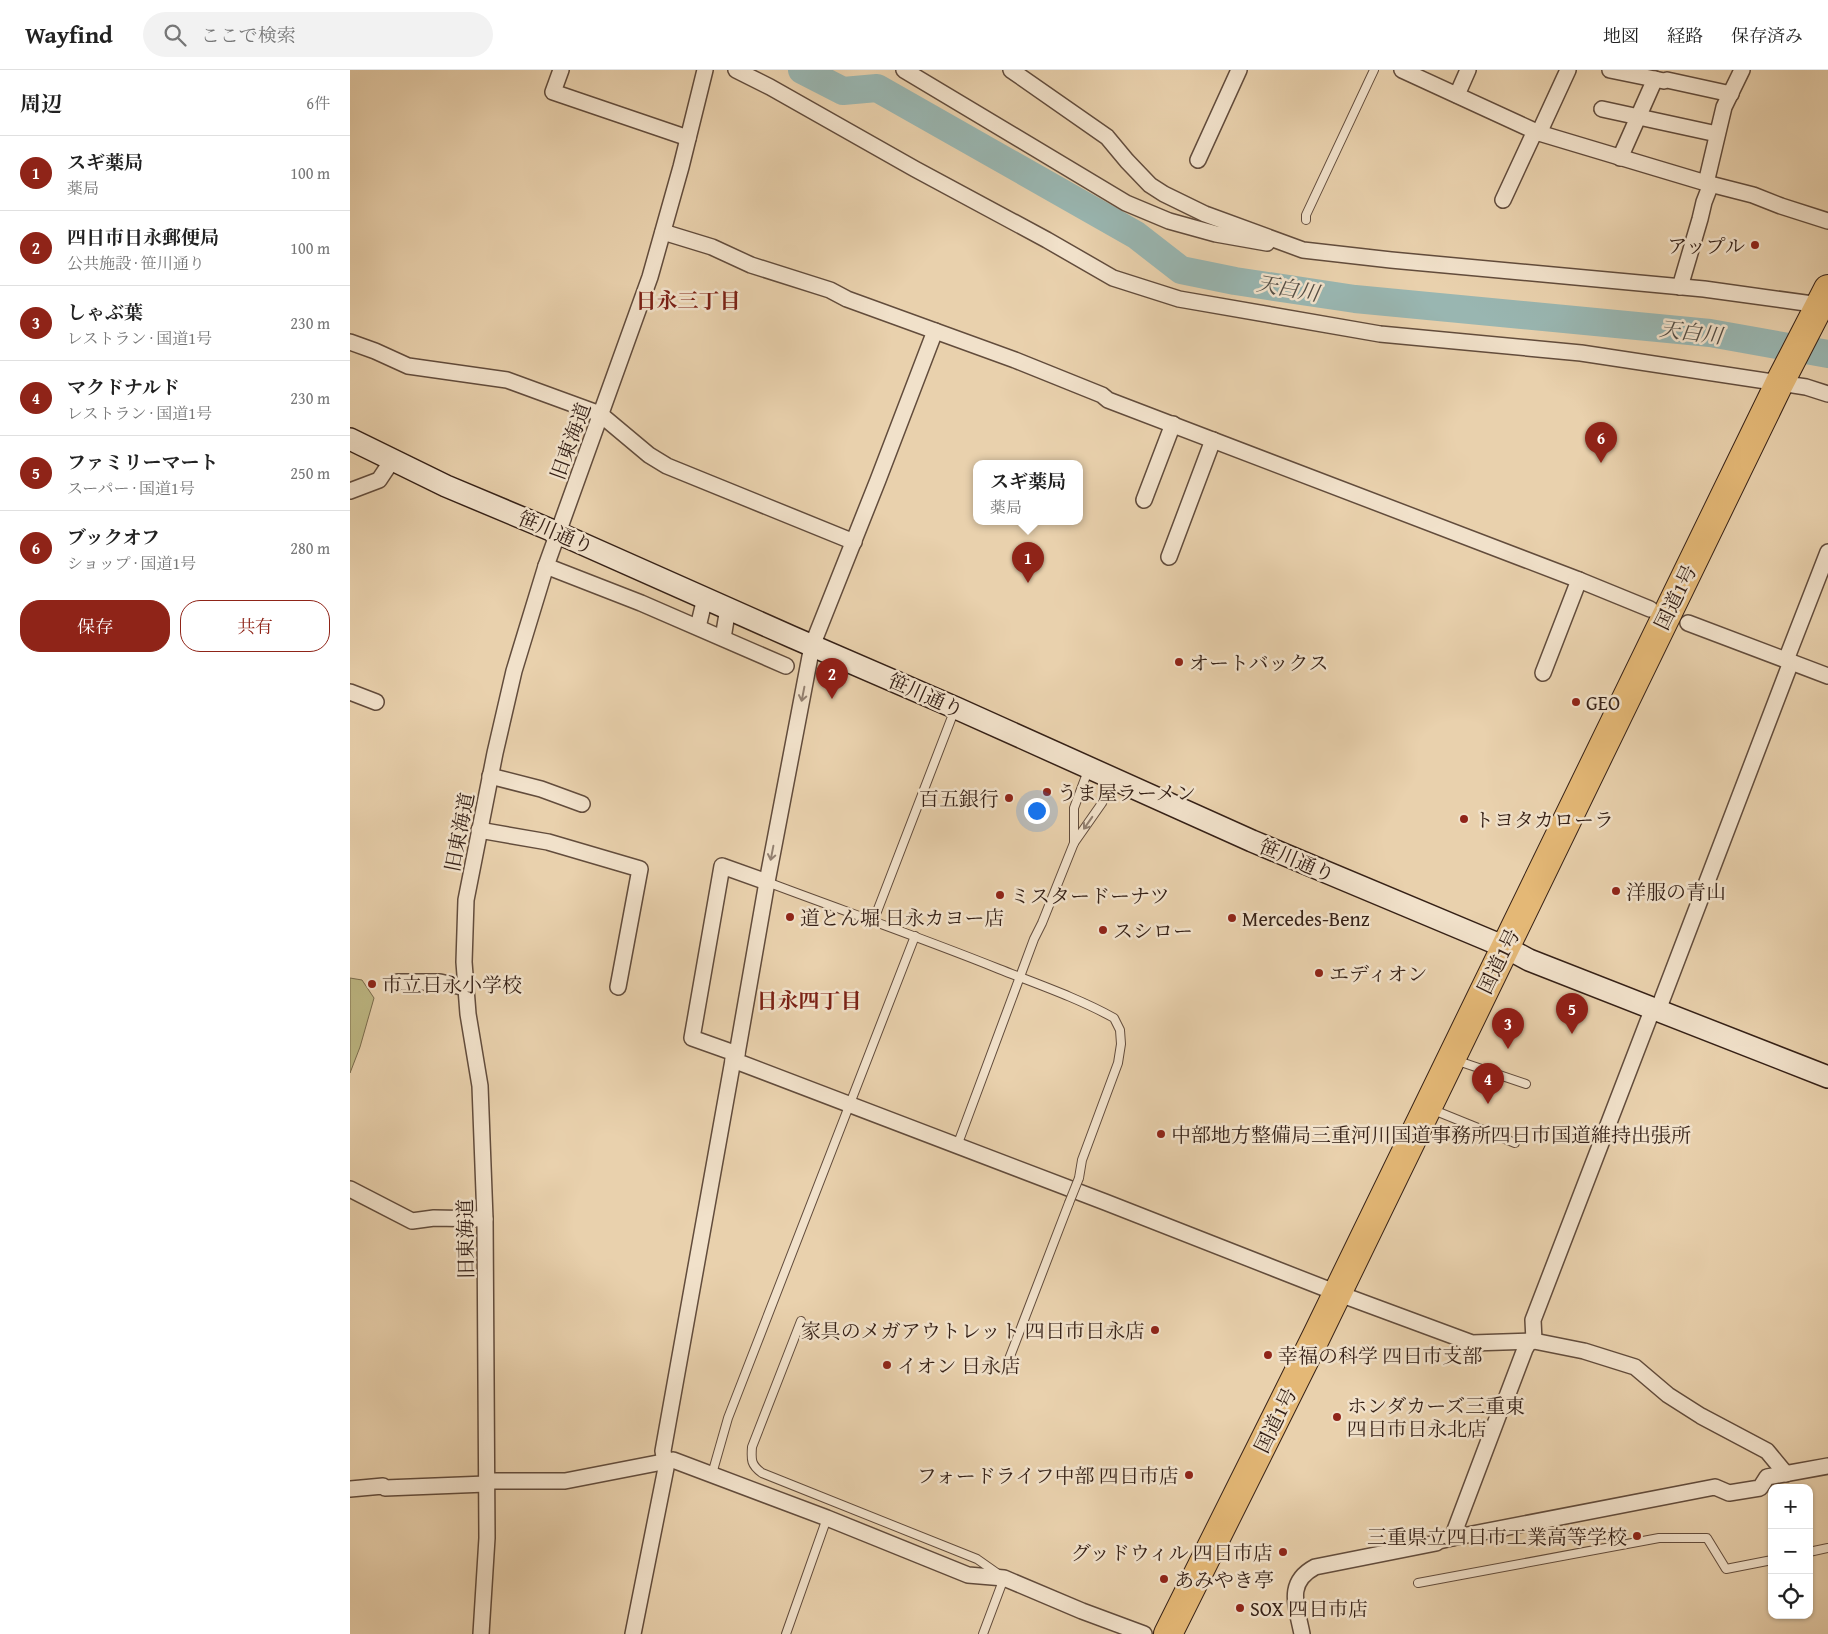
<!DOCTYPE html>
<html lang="ja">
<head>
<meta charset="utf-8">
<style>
  body { margin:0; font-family:"Gentium Book Plus","Noto Serif JP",serif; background:#f2f2f2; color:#222 }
  .controls { position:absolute; right:15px; bottom:15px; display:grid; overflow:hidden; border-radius:10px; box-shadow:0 1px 4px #0004 }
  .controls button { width:45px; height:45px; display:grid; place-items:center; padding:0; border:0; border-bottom:1px solid #e0e0e0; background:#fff; color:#222; font:25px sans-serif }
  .you { position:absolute; left:686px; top:740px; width:18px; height:18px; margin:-12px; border:4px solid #fff; border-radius:50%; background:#1a73e8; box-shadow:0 0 0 8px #1a73e833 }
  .badge { display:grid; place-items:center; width:32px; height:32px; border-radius:50%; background:#8f2418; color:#fff; font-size:16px; font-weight:700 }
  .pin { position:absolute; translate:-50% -41px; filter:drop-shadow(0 1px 2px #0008) }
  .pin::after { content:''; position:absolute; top:26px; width:18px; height:15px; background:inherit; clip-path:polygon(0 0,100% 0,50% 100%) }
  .popup { position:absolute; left:623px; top:390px; width:110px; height:65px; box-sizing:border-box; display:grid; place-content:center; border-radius:10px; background:#fff; filter:drop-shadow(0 1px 4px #0005); font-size:16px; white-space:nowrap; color:#767676 }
  .popup b { font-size:19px; color:#222 }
  .popup::after { content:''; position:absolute; left:50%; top:100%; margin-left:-10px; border:10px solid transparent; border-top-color:#fff }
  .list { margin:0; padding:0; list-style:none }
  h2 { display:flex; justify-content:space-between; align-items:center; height:65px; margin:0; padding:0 20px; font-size:21px }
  h2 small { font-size:16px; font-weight:400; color:#767676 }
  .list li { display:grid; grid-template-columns:32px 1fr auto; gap:15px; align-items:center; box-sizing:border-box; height:75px; padding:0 20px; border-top:1px solid #e0e0e0 }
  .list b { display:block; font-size:19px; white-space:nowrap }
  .list p { margin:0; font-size:16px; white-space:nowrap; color:#767676 }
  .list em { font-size:16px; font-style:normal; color:#767676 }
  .actions { display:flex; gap:10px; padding:15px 20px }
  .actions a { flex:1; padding:11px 0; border:1px solid #8f2418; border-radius:20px; text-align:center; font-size:18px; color:#8f2418 }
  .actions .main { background:#8f2418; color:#fff }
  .icon { flex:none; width:28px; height:28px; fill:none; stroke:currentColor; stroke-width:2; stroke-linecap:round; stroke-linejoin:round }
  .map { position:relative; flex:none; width:1478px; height:1564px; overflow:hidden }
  header { display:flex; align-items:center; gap:30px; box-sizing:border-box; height:70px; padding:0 25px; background:#fff; border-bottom:1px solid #e0e0e0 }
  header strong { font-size:24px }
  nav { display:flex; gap:28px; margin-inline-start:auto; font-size:18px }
  .search { width:350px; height:45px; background:#f2f2f2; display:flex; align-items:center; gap:12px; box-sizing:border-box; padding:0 18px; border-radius:28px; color:#767676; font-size:19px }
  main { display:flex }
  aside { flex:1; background:#fff }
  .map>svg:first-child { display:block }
  .green { fill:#beb985; stroke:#7a6c4e }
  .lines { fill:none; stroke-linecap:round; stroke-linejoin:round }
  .river { stroke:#99b6b1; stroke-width:28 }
  .lane-casing { stroke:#624c3c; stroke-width:10 }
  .street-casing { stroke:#624c3c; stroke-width:18 }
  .secondary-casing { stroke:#352016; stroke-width:24 }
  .highway-casing { stroke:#352016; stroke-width:30 }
  .lane { stroke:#f1e1ca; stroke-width:8 }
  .street { stroke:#f1e1ca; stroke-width:15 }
  .secondary { stroke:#f1e1ca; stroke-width:21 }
  .highway { stroke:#e4b876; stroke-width:28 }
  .lane-bridge-casing { stroke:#624c3c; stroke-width:10; stroke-linecap:butt }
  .lane-bridge { stroke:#f1e1ca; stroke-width:8 }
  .oneway { stroke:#938070 }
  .poi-dot { fill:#8f2418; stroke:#f1e1ca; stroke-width:2 }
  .labels { text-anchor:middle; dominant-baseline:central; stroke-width:5; stroke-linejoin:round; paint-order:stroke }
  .poi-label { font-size:20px; fill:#352016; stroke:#f1e1ca; text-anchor:start }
  .street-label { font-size:20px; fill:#352016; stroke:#f1e1ca }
  .water-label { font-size:21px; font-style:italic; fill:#534d44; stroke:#f1e1ca }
  .neighbourhood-label { font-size:21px; font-weight:bold; fill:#7a1f14; stroke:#f1e1ca }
</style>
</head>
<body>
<header>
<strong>Wayfind</strong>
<div class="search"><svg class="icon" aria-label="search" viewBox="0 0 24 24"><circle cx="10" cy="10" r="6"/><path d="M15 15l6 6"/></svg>ここで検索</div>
<nav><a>地図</a><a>経路</a><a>保存済み</a></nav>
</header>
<main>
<aside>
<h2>周辺<small>6件</small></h2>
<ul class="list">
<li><span class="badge">1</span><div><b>スギ薬局</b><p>薬局</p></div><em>100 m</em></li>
<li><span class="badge">2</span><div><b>四日市日永郵便局</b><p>公共施設 · 笹川通り</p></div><em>100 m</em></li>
<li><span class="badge">3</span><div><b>しゃぶ葉</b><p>レストラン · 国道1号</p></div><em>230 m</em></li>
<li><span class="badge">4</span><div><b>マクドナルド</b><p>レストラン · 国道1号</p></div><em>230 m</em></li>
<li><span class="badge">5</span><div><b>ファミリーマート</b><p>スーパー · 国道1号</p></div><em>250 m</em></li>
<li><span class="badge">6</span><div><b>ブックオフ</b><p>ショップ · 国道1号</p></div><em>280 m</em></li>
</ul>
<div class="actions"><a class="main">保存</a><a>共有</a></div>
</aside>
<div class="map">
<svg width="1478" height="1564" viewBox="0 0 1478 1564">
  <rect width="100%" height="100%" fill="#e9d1ad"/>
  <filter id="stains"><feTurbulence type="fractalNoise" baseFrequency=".004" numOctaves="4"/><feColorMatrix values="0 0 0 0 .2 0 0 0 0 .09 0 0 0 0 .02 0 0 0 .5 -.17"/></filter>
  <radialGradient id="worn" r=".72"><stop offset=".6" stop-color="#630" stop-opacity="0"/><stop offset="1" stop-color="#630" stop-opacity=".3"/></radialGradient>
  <polygon class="green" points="0,908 12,910 24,928 10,977 0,1003"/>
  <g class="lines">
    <polyline class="river" points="452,0 493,21 527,18 786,165 831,200 885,211 1005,229 1360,263 1478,284"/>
    <g class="lane-casing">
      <g id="lane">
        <polyline points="956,150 956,145 1024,0"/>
        <polyline points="724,773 724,738 739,698"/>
        <path d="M417,812C494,841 572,868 649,899C687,914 728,928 764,948L770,960L771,974L768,993L732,1090L729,1108"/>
        <polyline points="523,852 605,639"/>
        <polyline points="1105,990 1176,1014"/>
        <polyline points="1081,1039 1165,1073"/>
        <polyline points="607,1076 684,869 692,853 724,773 752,733 760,710"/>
        <path d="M451,1251L402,1377C401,1390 401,1395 412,1403L627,1489L654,1508L633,1564"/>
        <polyline points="659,1289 719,1133"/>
        <polyline points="362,1404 378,1348 565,866"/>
        <polyline points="1459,1482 1478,1478"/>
        <polyline points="1068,1513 1309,1468 1357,1468 1376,1499 1422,1490"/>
        <polyline points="436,1564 477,1448"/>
      </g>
    </g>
    <g class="street-casing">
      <g id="street">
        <polyline points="211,0 203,22 338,68"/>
        <polyline points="386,0 420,17 565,99 697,170 763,208 829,229 1030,264 1231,283 1456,317 1478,324"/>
        <polyline points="554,0 776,133 819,151 866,164 917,173"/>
        <polyline points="661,0 757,67 777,91 800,115 814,124 855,144 953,180 1041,190 1354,219 1470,235"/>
        <polyline points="1052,0 1189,63 1356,113 1403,125 1431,136 1478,151"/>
        <polyline points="1260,0 1314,11 1317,10 1381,24"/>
        <polyline points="1107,25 1118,0"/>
        <polyline points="1252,39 1367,64"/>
        <polyline points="1189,63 1218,0"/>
        <polyline points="1270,88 1305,9"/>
        <polyline points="848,90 889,0"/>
        <polyline points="1356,113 1374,37 1392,0"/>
        <polyline points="1153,130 1185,61"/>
        <polyline points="313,162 362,177 401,195 480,220 497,229 665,290 752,325 758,330 1229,510 1300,539"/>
        <polyline points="1330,217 1350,149 1354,132 1361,114"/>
        <polyline points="0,272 25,281 58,296 157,310 250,344 299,385 317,396 504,472"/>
        <polyline points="0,421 29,410 43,389"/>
        <polyline points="794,430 823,354"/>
        <polyline points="819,487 863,370"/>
        <polyline points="196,496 291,533 436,596"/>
        <polyline points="1338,553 1478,606"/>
        <polyline points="348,557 355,528"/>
        <polyline points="373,568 378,538"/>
        <polyline points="1436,590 1478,482"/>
        <polyline points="1193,603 1229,510"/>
        <polyline points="0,622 26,632"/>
        <polyline points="140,706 191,719 232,734"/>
        <polyline points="129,760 198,772 290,799 268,917"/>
        <polyline points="47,912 90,912 116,918"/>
        <polyline points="1308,940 1441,592"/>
        <polyline points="387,984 342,968 372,796 417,812"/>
        <polyline points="383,990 755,1132 987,1223 1122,1273 1184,1271 1234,1281 1285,1297 1318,1325 1351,1346 1417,1381 1436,1404"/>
        <polyline points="0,1119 62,1151 84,1148 135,1149"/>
        <polyline points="1184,1271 1183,1250 1303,938"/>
        <polyline points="136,1411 215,1411 323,1390 477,1448 618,1505 654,1508 732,1541 794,1564"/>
        <polyline points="0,1419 33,1416 35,1418 136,1414"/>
        <polyline points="1102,1468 1150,1341 1156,1329 1175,1279 1179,1272"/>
        <polyline points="131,1564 137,1468 135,1149 130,1016 118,944 114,892 116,830 145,683 164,601 196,496 300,207 331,97 355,0"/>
        <polyline points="283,1564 316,1398 313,1381 383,990 387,984 417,812 462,576 528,410 585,261"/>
        <path d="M952,1564C947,1537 935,1513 965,1497L1086,1473L1089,1471L1102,1468L1365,1417L1379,1423L1410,1418L1417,1407L1478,1396"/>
      </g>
    </g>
    <g class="secondary-casing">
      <polyline id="secondary" points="0,369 96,416 208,463 442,567 606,638 902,771 1155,877 1179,890 1478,1007"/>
    </g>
    <g class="highway-casing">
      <polyline id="highway" points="818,1564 966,1267 1429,314 1478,219"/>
    </g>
    <use href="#lane" class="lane"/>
    <use href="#street" class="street"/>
    <use href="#secondary" class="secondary"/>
    <use href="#highway" class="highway"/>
    <g class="lane-bridge-casing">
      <polyline id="lane-bridge" points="719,1133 729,1108"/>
    </g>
    <use href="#lane-bridge" class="lane-bridge"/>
  </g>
  <defs><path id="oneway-shaft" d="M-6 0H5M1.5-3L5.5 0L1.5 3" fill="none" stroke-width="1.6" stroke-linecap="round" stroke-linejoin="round" transform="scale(1.25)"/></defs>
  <g class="oneway">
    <use href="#oneway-shaft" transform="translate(453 624) rotate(101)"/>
    <use href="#oneway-shaft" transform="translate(738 753) rotate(125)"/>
    <use href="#oneway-shaft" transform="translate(422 783) rotate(101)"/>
  </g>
  <g class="poi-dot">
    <circle cx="1405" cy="175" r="5"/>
    <circle cx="829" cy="592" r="5"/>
    <circle cx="1226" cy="632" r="5"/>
    <circle cx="697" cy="722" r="5"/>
    <circle cx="659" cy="728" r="5"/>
    <circle cx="1114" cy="749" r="5"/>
    <circle cx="1266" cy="821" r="5"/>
    <circle cx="650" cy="825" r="5"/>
    <circle cx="440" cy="847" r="5"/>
    <circle cx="882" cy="848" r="5"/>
    <circle cx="753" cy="860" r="5"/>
    <circle cx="969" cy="903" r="5"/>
    <circle cx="22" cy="914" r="5"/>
    <circle cx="811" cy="1064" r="5"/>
    <circle cx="805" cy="1260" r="5"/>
    <circle cx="918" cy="1285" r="5"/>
    <circle cx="537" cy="1295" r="5"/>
    <circle cx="987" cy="1347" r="5"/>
    <circle cx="839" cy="1405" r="5"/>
    <circle cx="1287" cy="1466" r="5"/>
    <circle cx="933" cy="1482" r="5"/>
    <circle cx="814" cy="1509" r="5"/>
    <circle cx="890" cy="1538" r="5"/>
  </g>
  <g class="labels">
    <g class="poi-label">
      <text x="1395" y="175" text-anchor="end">アップル</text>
      <text x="839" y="592">オートバックス</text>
      <text x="1236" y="632">GEO</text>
      <text x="707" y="722">うま屋ラーメン</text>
      <text x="649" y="728" text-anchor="end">百五銀行</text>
      <text x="1124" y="749">トヨタカローラ</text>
      <text x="1276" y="821">洋服の青山</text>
      <text x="660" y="825">ミスタードーナツ</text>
      <text x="450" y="847">道とん堀 日永カヨー店</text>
      <text x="892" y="848">Mercedes-Benz</text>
      <text x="763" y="860">スシロー</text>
      <text x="979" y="903">エディオン</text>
      <text x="32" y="914">市立日永小学校</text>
      <text x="821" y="1064">中部地方整備局三重河川国道事務所四日市国道維持出張所</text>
      <text x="795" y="1260" text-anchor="end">家具のメガアウトレット 四日市日永店</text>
      <text x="928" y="1285">幸福の科学 四日市支部</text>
      <text x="547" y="1295">イオン 日永店</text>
      <text x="997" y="1335">ホンダカーズ三重東<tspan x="997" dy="23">四日市日永北店</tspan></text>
      <text x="829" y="1405" text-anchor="end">フォードライフ中部 四日市店</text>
      <text x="1277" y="1466" text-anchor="end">三重県立四日市工業高等学校</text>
      <text x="923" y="1482" text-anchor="end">グッドウィル 四日市店</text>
      <text x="824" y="1509">あみやき亭</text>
      <text x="900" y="1538">SOX 四日市店</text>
    </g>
    <g class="street-label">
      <text transform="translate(220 371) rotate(-70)">旧東海道</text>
      <text transform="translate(206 462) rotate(23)">笹川通り</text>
      <text transform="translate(1325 527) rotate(-64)">国道1号</text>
      <text transform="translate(576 625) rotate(24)">笹川通り</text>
      <text transform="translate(109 762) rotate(-79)">旧東海道</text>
      <text transform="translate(947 790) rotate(23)">笹川通り</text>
      <text transform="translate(1148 891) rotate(-64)">国道1号</text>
      <text transform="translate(115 1169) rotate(-91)">旧東海道</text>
      <text transform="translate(925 1350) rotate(-64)">国道1号</text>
    </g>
    <g class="water-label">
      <text transform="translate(938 218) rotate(10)">天白川</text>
      <text transform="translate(1341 262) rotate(7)">天白川</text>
    </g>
    <g class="neighbourhood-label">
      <text x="338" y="230">日永三丁目</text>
      <text x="459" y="930">日永四丁目</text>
    </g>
  </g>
  <rect width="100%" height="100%" filter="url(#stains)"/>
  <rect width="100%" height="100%" fill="url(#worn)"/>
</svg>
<div class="controls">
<button>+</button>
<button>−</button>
<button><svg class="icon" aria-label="locate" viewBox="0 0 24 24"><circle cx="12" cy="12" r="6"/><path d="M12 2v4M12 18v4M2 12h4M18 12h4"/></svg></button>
</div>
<div class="you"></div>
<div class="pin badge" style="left:678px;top:513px">1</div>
<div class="popup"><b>スギ薬局</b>薬局</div>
<div class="pin badge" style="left:482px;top:629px">2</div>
<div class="pin badge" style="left:1158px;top:979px">3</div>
<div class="pin badge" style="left:1138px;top:1034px">4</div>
<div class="pin badge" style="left:1222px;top:964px">5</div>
<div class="pin badge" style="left:1251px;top:393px">6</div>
</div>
</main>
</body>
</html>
